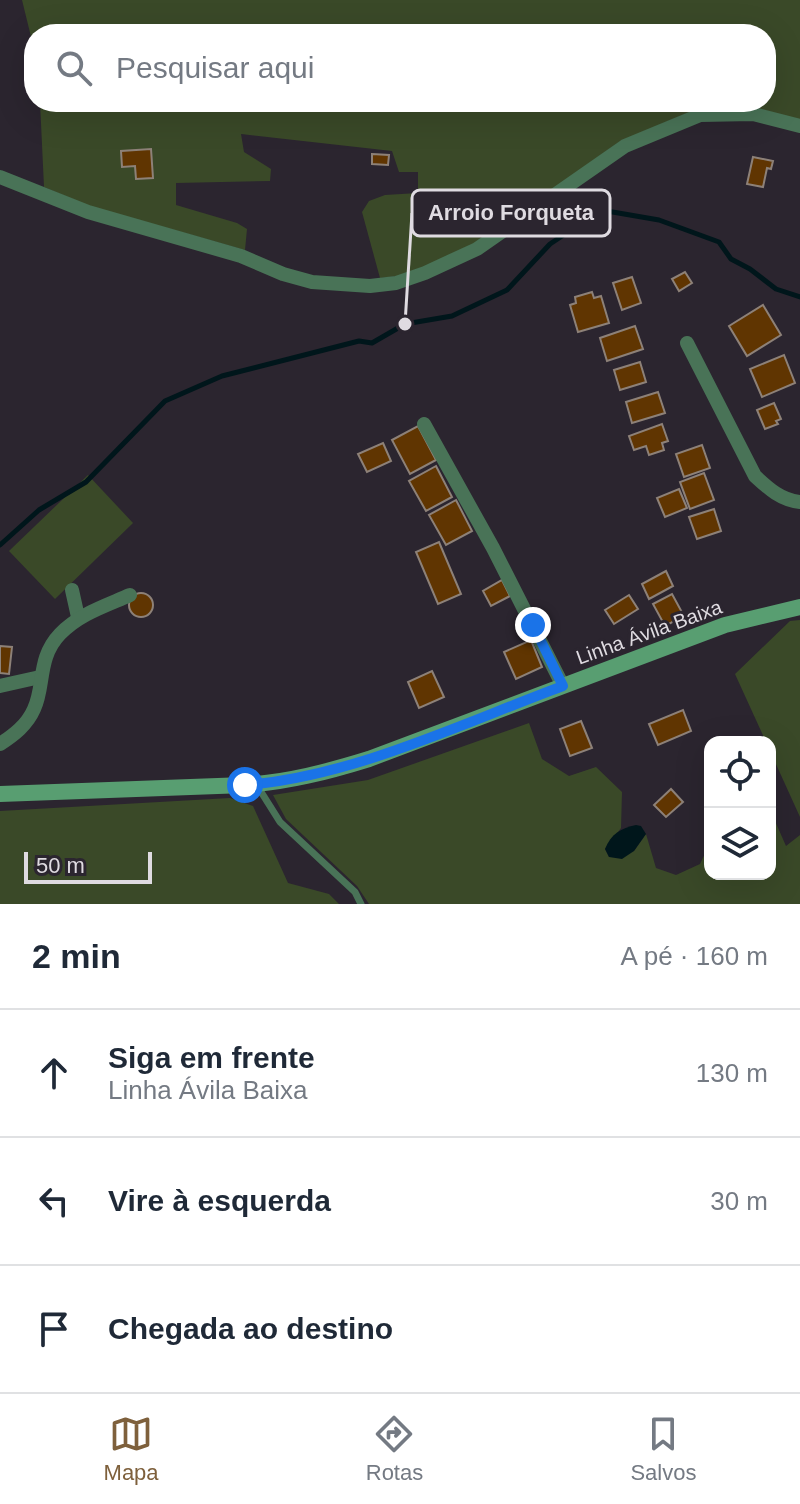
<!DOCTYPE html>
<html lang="pt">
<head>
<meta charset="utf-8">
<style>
  body { margin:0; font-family:Helvetica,sans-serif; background:#f2f2f3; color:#1f2937 }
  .controls { position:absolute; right:24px; bottom:24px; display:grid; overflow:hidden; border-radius:16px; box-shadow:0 8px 32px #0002 }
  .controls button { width:72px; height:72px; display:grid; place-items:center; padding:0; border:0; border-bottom:2px solid #e0e1e3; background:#fff; color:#1f2937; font:40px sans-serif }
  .scale { position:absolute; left:24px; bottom:20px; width:128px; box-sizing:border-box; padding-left:8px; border:4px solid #dfdbe1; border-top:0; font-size:22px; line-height:28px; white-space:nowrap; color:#dfdbe1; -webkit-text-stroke:6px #2b252f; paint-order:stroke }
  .stop { position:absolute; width:24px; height:24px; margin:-18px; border:6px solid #1a73e8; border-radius:50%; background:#fff }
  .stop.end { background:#1a73e8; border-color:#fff; box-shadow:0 2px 8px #0008 }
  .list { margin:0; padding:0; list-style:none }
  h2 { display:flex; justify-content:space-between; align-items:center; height:104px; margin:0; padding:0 32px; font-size:34px }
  h2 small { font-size:26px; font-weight:400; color:#747a83 }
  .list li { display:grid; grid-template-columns:52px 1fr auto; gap:24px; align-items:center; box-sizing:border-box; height:128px; padding:0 32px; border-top:2px solid #e0e1e3 }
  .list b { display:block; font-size:30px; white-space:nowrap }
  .list p { margin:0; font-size:26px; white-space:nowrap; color:#747a83 }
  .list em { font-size:26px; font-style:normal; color:#747a83 }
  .icon { flex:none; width:44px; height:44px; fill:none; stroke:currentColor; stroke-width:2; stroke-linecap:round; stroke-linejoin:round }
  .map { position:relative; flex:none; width:800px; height:904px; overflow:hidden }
  .search { position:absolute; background:#fff; box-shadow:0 8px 32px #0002; left:24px; right:24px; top:24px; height:88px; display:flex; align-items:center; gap:20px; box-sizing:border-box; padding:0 28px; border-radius:32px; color:#747a83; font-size:30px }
  .sheet { height:488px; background:#fff }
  nav { display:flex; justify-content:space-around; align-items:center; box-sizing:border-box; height:112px; border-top:2px solid #e0e1e3; background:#fff; font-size:22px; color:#747a83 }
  nav a { display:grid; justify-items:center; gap:4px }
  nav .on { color:#7e603c }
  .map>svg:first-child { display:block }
  .green { fill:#3a4928 }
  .water { fill:#00161b }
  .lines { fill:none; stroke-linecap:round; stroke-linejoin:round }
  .stream { stroke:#00161b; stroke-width:5 }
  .building { fill:#603501; stroke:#8d8178; stroke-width:2 }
  .lane { stroke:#497357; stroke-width:7 }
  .street { stroke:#497357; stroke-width:14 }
  .secondary { stroke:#589e71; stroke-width:16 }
  .route { stroke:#1a73e8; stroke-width:10 }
  .labels { text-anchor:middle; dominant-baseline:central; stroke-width:6; stroke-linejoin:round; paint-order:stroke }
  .street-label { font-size:20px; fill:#dfdbe1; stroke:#2b252f }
  .leader { fill:none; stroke:#dfdbe1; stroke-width:3 }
  .callout-dot { fill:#dfdbe1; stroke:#2b252f; stroke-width:3 }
  .callout { fill:#2b252f; stroke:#dfdbe1; stroke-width:3 }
  .callout-label { font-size:22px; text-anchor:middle; font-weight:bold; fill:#dfdbe1 }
</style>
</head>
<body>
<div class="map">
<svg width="800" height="904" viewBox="0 0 800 904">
  <rect width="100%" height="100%" fill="#2b252f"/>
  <g class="green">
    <polygon points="22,0 800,0 800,120 757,108 699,108 619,142 476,243 426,267 398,276 380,278 362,212 369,201 385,195 418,193 418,172 399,172 392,151 241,134 244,152 271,169 270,181 176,183 176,205 237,223 247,229 245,250 89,206 44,187 40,102 766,102 766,34 34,34 34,49"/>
    <polygon points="88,475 133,523 55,599 9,551"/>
    <polygon points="800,620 800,817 770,751 770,742 766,742 735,674 790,621"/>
    <polygon points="529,723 542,759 569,776 596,767 622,792 621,828 605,849 609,857 634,851 646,834 656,868 676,875 700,864 710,843 710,874 770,874 770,820 775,821 786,846 800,835 800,904 369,904 357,886 286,819 273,795 368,780"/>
    <polygon points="230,798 253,806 288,883 329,894 339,904 0,904 0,811"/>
  </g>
  <path class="water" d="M636,825L641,826L646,834L634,851L622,859L609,857L605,849C611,834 621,828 636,825Z"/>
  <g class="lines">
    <polyline class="stream" points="0,545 39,510 86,482 165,401 222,376 359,341 372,343 405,324 452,316 507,290 550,244 601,210 659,220 719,242 731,259 750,269 776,289 800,297"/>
  </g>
  <g class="building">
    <polygon points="151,149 153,178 136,179 135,166 122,167 121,151"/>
    <polygon points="372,154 389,155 388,165 372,164"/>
    <polygon points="753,157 773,161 771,169 767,168 763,187 747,184"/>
    <polygon points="685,272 692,283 679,291 672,279"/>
    <polygon points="632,277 641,303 622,310 613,283"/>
    <polygon points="592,292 594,298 601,296 609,323 578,332 570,305 576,303 575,297"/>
    <polygon points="763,305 781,335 747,356 729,326"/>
    <polygon points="635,326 643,349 607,361 600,338"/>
    <polygon points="784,355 795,383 762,397 750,369"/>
    <polygon points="640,362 646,382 620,390 614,370"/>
    <polygon points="658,392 665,413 632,423 626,402"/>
    <polygon points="774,403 781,419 776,421 778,424 765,429 757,410"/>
    <polygon points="662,424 668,441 662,443 664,450 649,455 646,446 634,450 629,436"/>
    <polygon points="418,426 436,460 410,474 392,440"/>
    <polygon points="383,443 391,461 367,472 358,454"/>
    <polygon points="702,445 710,468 684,477 676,454"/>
    <polygon points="436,466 452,497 426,511 409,481"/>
    <polygon points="704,473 714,500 690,509 680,482"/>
    <polygon points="679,489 687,508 665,517 657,498"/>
    <polygon points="456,500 472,531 446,545 429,515"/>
    <polygon points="714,509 721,531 697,539 689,517"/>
    <polygon points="439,542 461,594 438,604 416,552"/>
    <polygon points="666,571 673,586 649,599 642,584"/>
    <polygon points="502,580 510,596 491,606 483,591"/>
    <circle cx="141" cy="605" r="12"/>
    <polygon points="672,594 684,616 665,626 653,604"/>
    <polygon points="629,595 638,609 614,624 605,610"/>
    <polygon points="531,640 542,667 516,679 504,652"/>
    <polygon points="0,646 12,647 9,674 0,673"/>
    <polygon points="432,671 444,697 419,708 408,682"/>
    <polygon points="683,710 691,731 658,745 649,724"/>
    <polygon points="581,721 592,748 570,756 560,729"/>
    <polygon points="671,789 683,802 666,817 654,805"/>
  </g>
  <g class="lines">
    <polyline class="lane" points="258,787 280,822 355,892 361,904"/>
    <g class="street">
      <polyline points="0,177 88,212 241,256 283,274 312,282 370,286 396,283 425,273 477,249 625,146 700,115 753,114 800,126"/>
      <path d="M687,343L755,476C769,489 781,500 800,502"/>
      <polyline points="424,424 493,548 563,686"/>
      <polyline points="72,590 78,617"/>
      <polyline points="0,686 40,677"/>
      <path d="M0,744C14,735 27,725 34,709C45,686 37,658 60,634C79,614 105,606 130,595"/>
    </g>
    <path class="secondary" d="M0,794L245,785C288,782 327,772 369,759L725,625L800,607"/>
  </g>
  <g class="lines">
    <path class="route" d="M245,785C352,777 463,723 563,686L533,625"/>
  </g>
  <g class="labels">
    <g class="street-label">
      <text transform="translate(649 632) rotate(-20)">Linha Ávila Baixa</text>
    </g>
  </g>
  <path class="leader" d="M405 324L412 213"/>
  <circle class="callout-dot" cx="405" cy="324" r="8"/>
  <rect class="callout" x="412" y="190" width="198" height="46" rx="8"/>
  <g class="callout-label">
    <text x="511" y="220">Arroio Forqueta</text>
  </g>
</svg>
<div class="controls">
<button><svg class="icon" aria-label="locate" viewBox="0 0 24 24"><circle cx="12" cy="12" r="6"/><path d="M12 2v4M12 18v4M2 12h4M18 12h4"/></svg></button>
<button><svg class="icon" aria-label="layers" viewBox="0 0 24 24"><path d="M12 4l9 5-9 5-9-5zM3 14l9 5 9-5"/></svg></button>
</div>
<div class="scale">50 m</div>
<div class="stop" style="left:245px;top:785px"></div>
<div class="stop end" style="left:533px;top:625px"></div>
<div class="search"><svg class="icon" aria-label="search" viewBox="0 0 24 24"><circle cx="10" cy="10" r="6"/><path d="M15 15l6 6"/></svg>Pesquisar aqui</div>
</div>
<section class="sheet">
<h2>2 min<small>A pé · 160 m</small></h2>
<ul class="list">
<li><svg class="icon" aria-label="ahead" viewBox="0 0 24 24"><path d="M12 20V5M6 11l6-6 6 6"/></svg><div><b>Siga em frente</b><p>Linha Ávila Baixa</p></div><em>130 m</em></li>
<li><svg class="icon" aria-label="left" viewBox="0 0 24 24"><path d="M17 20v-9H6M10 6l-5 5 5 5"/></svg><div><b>Vire à esquerda</b></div><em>30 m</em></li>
<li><svg class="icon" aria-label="arrive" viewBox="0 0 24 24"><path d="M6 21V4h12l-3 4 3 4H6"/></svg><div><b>Chegada ao destino</b></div></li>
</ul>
</section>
<nav>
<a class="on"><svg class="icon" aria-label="map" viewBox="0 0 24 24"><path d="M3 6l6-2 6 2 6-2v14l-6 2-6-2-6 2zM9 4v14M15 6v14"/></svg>Mapa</a>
<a><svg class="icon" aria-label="directions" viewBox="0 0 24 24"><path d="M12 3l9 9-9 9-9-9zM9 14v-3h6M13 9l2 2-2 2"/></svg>Rotas</a>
<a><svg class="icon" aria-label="saved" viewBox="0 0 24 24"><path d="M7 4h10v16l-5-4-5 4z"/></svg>Salvos</a>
</nav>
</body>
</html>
